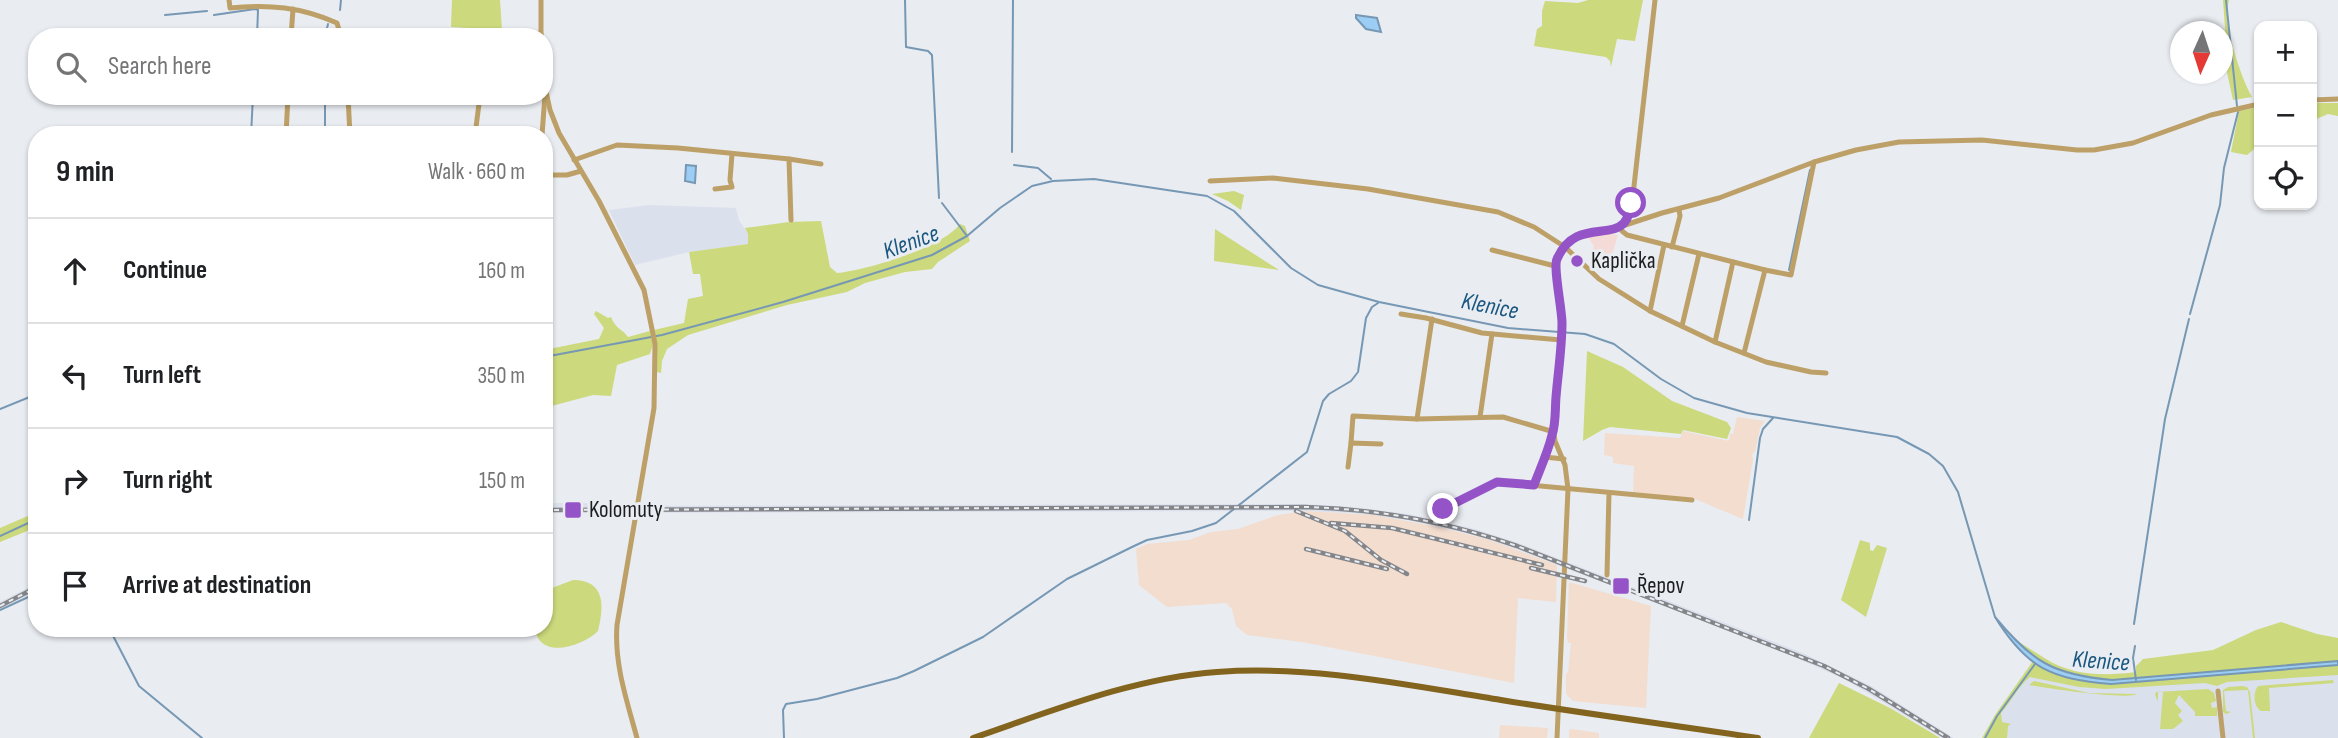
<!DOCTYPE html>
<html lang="en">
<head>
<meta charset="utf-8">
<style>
  body { margin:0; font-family:"Sofia Sans Condensed",sans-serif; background:#f2f2f2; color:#202124 }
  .controls { position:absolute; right:21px; top:21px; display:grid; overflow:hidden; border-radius:14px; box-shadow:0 2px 5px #0004 }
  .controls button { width:63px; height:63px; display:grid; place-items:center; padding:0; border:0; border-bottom:2px solid #e0e0e0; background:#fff; color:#202124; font:35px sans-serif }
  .compass { position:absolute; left:2170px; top:21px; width:63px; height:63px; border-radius:50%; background:#fff; box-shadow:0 2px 5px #0004; rotate:183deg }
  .stop { position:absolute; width:21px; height:21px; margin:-16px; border:5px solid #9553c8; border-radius:50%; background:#fff }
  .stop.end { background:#9553c8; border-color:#fff; box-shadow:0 2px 7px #0008 }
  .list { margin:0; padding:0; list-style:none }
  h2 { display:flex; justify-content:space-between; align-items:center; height:91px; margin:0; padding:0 28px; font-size:30px }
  h2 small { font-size:23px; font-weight:400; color:#757577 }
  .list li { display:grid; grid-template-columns:46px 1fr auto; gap:21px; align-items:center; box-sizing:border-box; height:105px; padding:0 28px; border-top:2px solid #e0e0e0 }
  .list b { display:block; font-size:26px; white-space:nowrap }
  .list em { font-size:23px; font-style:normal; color:#757577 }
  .icon { flex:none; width:38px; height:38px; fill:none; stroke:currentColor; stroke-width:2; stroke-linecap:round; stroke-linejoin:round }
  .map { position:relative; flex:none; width:2338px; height:738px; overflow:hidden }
  .search { position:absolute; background:#fff; box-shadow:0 2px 5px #0004; left:28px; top:28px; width:525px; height:77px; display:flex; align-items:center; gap:18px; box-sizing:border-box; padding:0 24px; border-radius:28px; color:#757577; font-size:26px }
  .panel { position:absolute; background:#fff; box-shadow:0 2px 5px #0004; left:28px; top:126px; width:525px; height:511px; border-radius:28px }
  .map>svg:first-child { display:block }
  .built { fill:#dbe0ed }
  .industrial { fill:#f2ddcf }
  .education { fill:#f5dbd7 }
  .green { fill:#ccd97c }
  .water { fill:#9ccdf4; stroke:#7698b4; stroke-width:2 }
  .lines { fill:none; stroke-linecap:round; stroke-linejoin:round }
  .stream { stroke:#7698b4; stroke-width:2 }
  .minor { stroke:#bda067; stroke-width:5 }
  .major { stroke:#83641e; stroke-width:6 }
  .rail-casing { stroke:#838589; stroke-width:4.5 }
  .rail { stroke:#e9ecf1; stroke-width:2; stroke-dasharray:5; stroke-linecap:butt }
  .route { stroke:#9553c8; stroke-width:9 }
  .poi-dot { fill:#9553c8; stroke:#e9ecf1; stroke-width:2.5 }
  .labels { text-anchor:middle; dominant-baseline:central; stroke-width:6; stroke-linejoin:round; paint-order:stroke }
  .poi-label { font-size:23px; fill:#1c1d1f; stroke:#e9ecf1; text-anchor:start }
  .water-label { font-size:24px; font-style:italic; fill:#195781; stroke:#e9ecf1 }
</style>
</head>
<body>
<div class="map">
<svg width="2338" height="738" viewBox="0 0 2338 738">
  <rect width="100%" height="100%" fill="#e9ecf1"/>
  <g class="built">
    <polygon points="649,205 736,208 739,220 748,234 748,244 689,252 635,265 609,210"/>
    <polygon points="544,503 593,503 619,506 1305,504 1353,507 1408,514 1475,529 1518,543 1805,654 1871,686 1954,738 1942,738 1848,681 1779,650 1516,549 1474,535 1407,520 1352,513 1305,511 544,513"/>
    <polygon points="37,583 37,591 0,609 0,602"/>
    <polygon points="2032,664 2082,683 2338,670 2338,738 1988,738 1998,712"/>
  </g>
  <g class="industrial">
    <polygon points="1737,417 1765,421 1760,428 1755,452 1752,454 1753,459 1743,519 1695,499 1633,492 1634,466 1613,463 1613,457 1604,455 1605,433 1680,438 1683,431 1729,441 1730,434 1733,434"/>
    <polygon points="1305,511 1374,515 1439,527 1490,540 1557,565 1556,602 1518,598 1514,683 1302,642 1247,635 1236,626 1232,609 1226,603 1167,607 1139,585 1136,549 1147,544 1189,540 1211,532 1238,529 1278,515"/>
    <polygon points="1569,582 1651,606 1646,708 1573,701 1566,694 1566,674 1568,672 1571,643 1568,643 1567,638"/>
    <polygon points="1500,725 1548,728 1547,738 1499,738"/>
    <polygon points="1572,729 1599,733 1599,738 1569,738 1569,730"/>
  </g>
  <polygon class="education" points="1606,233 1618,235 1610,262 1591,254 1594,246 1587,236"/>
  <g class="green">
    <polygon points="452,0 500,0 502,30 451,27"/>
    <polygon points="1588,0 1643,0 1635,41 1617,39 1611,67 1610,61 1606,57 1534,46 1537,29 1542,26 1542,11 1545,1 1578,3"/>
    <path d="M2223,0H2229C2222,22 2241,78 2252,97L2233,100L2226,68L2227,54Z"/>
    <polygon points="2312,103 2338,103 2338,116 2328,114 2312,121"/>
    <polygon points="2259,107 2259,145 2247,155 2231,152 2239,111"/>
    <polygon points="1234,191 1244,195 1241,210 1228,201 1212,194"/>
    <path d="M821,221L830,267L837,273C867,270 942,248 960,224L965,226L970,241L938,262L932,269L905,272L865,283L847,292L787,305L688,335L667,349L662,361L661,373L657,372L654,330L684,323L688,299L703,296L700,274H693L689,252L748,244V234L745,228L789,222Z"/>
    <polygon points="1215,229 1279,270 1214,261"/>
    <path d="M596,311L608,318L611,317C617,331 622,328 628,337L650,331L653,344L650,354L617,365L611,396L593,395L544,408V350L599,339L604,328L594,314Z"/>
    <polygon points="1587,351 1623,367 1672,401 1727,422 1731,428 1727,439 1683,430 1681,434 1610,427 1602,430 1583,441"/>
    <polygon points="37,512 37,527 0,542 0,528"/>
    <polygon points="1860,540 1870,543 1870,550 1873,551 1877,545 1887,548 1866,617 1841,600"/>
    <path d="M573,580C606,580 604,607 598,631C583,646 539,661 535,628H544V591Z"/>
    <path d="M2281,622L2317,634L2338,638V661L2112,680C2073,676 2041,668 2013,639C2025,645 2034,652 2046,659C2073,676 2105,676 2136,672V666L2143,659L2213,650L2256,630Z"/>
    <path d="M2033,661L2059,676L2111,684L2338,665V675L2227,682L2217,686L2205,683L2106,689L2079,687L2030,677C2020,684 2010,703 2001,713L2002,722L2011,724L2008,726L2007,738H1982L1995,715Z"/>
    <path d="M2333,680L2334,683L2269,688L2270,711H2261C2253,706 2253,692 2258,686Z"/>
    <path d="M2034,681L2089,693L2137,694C2127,700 2045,688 2029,685Z"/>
    <polygon points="1839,683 1890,708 1940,738 1809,738"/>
    <polygon points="2242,686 2247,687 2250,692 2255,738 2253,738 2248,690 2224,691 2226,711 2231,712 2226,714 2223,712 2223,690 2228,687"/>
    <polygon points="2208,689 2214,693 2216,701 2211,703 2212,708 2217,707 2217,716 2195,716 2195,712 2179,695 2175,703 2182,711 2178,715 2183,721 2173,729 2160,729 2163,692 2158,692 2158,701 2155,695 2156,692"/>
  </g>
  <g class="water">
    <polygon points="1356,15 1377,18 1381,32 1366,29 1356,18"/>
    <polygon points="686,165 696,166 695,183 685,181"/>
    <path d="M1995,617C2032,662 2054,675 2112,680L2338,661V665L2111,684C2052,679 2027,669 1995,617Z"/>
  </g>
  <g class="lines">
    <g class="stream">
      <polyline points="905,0 906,47 928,51 932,55 939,198"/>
      <polyline points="2226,0 2237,106"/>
      <polyline points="340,10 341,0"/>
      <polyline points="165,15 207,11"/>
      <polyline points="214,15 255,9 258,10 257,37"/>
      <polyline points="325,37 328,24"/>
      <polyline points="251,135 253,96"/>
      <polyline points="325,135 325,96"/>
      <polyline points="1012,152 1013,0"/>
      <polyline points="1014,165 1038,168 1051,179"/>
      <polyline points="942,203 967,236"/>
      <polyline points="1789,270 1810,170"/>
      <polyline points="2190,314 2220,205 2224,168 2238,112"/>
      <polyline points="544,357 662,335 783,302 932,255 967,236 1000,208 1032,186 1053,181 1094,179 1207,196 1234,211 1291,268 1318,285 1379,302 1508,328 1585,334 1614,344 1661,379 1694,398 1747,413 1897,437 1929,454 1943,466 1958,492 1995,617"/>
      <polyline points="0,409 37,394"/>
      <polyline points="1749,520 1760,438 1763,429 1773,418"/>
      <polyline points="0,536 37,519"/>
      <polyline points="0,610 37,593"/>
      <polyline points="2134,624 2165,419 2189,319"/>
      <polyline points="109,628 139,686 202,738"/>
      <polyline points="2135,646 2133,658 2136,680"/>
      <polyline points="784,738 783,710 786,704 817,699 897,678 914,671 983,637 1067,579 1132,547 1147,540 1192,531 1216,523 1307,452 1323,401 1329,394 1351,381 1358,372 1366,318 1372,307 1378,303"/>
      <polyline points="1985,738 1997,716 2035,664"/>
    </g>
    <g class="minor">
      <path d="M229,0L230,8C269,4 301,7 337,23L341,37"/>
      <polyline points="541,0 541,37"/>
      <polyline points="291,37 293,9"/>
      <polyline points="452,37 453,32 491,35 541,34"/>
      <path d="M544,82L550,110L559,133L599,201L644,290L655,344L654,408L617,625C614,664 627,701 637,738"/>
      <polyline points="348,96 350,135"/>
      <polyline points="2312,100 2338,99"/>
      <polyline points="286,135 288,96"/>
      <polyline points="475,135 480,96"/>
      <polyline points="542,135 545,95"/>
      <polyline points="789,159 791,220"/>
      <polyline points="574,160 617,145 678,148 789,159 821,164"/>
      <polyline points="544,175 567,175 581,171"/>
      <polyline points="1210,181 1273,178 1368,189 1498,212 1534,227 1565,247 1599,279 1650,311 1715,342 1766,362 1811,372 1826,373"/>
      <polyline points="715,189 732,187 730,180 732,154"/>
      <polyline points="1623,224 1629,214 1633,195 1655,0"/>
      <polyline points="1621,226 1622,231 1627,235 1765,270 1791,275 1814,162"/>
      <polyline points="1672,247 1680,216 1679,210"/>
      <polyline points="1492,250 1555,266"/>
      <polyline points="1650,311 1664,245"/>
      <polyline points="1401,314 1426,318 1482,333 1561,340"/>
      <polyline points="1682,326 1699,254"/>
      <polyline points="1715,342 1733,262"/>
      <polyline points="1744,353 1765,270"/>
      <polyline points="1480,417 1492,334"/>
      <polyline points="1417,419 1432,319"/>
      <polyline points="1351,443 1353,416 1417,419 1503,417 1554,432 1534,485"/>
      <polyline points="1544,457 1564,459"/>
      <polyline points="1348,467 1351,443 1381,444"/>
      <polyline points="1443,509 1497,482 1692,500"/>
      <polyline points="1607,575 1609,493"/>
      <polyline points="2218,691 2223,738"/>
      <polyline points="1557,738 1568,489 1565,465 1555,441 1553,426 1562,326 1560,294 1555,266 1565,247 1582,234 1616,228 1662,213 1719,198 1814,162 1856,150 1899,142 1982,140 2077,150 2094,150 2133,143 2211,115 2259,104"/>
    </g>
    <path class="major" d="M973,738C1052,711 1133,678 1217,672C1313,665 1407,685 1501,700C1587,714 1672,725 1758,738"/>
    <g class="rail-casing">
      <g id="rail">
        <path d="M544,510L1305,507C1378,509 1448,522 1517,546L1824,666L1869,689L1948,738"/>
        <polyline points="1296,511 1345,531 1381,560 1407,574"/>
        <polyline points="1331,523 1392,528 1542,565"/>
        <polyline points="1306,549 1387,569"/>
        <polyline points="1531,568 1585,581"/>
        <polyline points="0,606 37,587"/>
      </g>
    </g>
    <use href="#rail" class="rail"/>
  </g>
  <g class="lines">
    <path class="route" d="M1443,509L1497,482L1534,485C1540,469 1548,452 1552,435C1556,424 1555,409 1556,397C1558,373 1562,347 1562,323C1562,309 1553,267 1557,259C1574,220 1609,239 1624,223C1629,217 1630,210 1631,203"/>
  </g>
  <g class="poi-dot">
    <circle cx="1577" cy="261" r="7"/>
    <rect x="564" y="501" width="18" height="18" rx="3.5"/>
    <rect x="1612" y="577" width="18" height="18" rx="3.5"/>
  </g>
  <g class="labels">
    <g class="poi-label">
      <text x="1591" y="261">Kaplička</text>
      <text x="589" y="510">Kolomuty</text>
      <text x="1637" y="586">Řepov</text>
    </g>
    <g class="water-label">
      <text transform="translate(911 242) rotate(-20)">Klenice</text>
      <text transform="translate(1490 306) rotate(11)">Klenice</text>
      <text transform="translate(2101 661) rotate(4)">Klenice</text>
    </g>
  </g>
</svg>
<div class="controls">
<button>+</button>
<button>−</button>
<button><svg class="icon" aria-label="locate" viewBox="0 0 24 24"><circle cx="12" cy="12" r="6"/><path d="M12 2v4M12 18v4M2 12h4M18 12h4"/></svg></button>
</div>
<svg class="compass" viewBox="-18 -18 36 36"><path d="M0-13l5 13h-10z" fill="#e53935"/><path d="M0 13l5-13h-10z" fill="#757577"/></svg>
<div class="stop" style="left:1631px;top:203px"></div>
<div class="stop end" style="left:1443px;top:509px"></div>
<div class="search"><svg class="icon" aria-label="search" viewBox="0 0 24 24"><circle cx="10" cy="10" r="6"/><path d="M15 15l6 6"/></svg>Search here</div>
<section class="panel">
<h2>9 min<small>Walk · 660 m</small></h2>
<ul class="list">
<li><svg class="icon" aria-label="ahead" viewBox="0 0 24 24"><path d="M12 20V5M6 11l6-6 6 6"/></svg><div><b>Continue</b></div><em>160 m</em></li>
<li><svg class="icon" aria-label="left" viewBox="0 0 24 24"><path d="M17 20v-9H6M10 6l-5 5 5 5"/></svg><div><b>Turn left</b></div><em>350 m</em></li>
<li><svg class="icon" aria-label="right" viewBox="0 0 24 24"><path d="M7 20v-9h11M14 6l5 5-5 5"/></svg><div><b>Turn right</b></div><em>150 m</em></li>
<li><svg class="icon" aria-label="arrive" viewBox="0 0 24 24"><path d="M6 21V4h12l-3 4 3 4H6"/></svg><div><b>Arrive at destination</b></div></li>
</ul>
</section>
</div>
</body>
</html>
